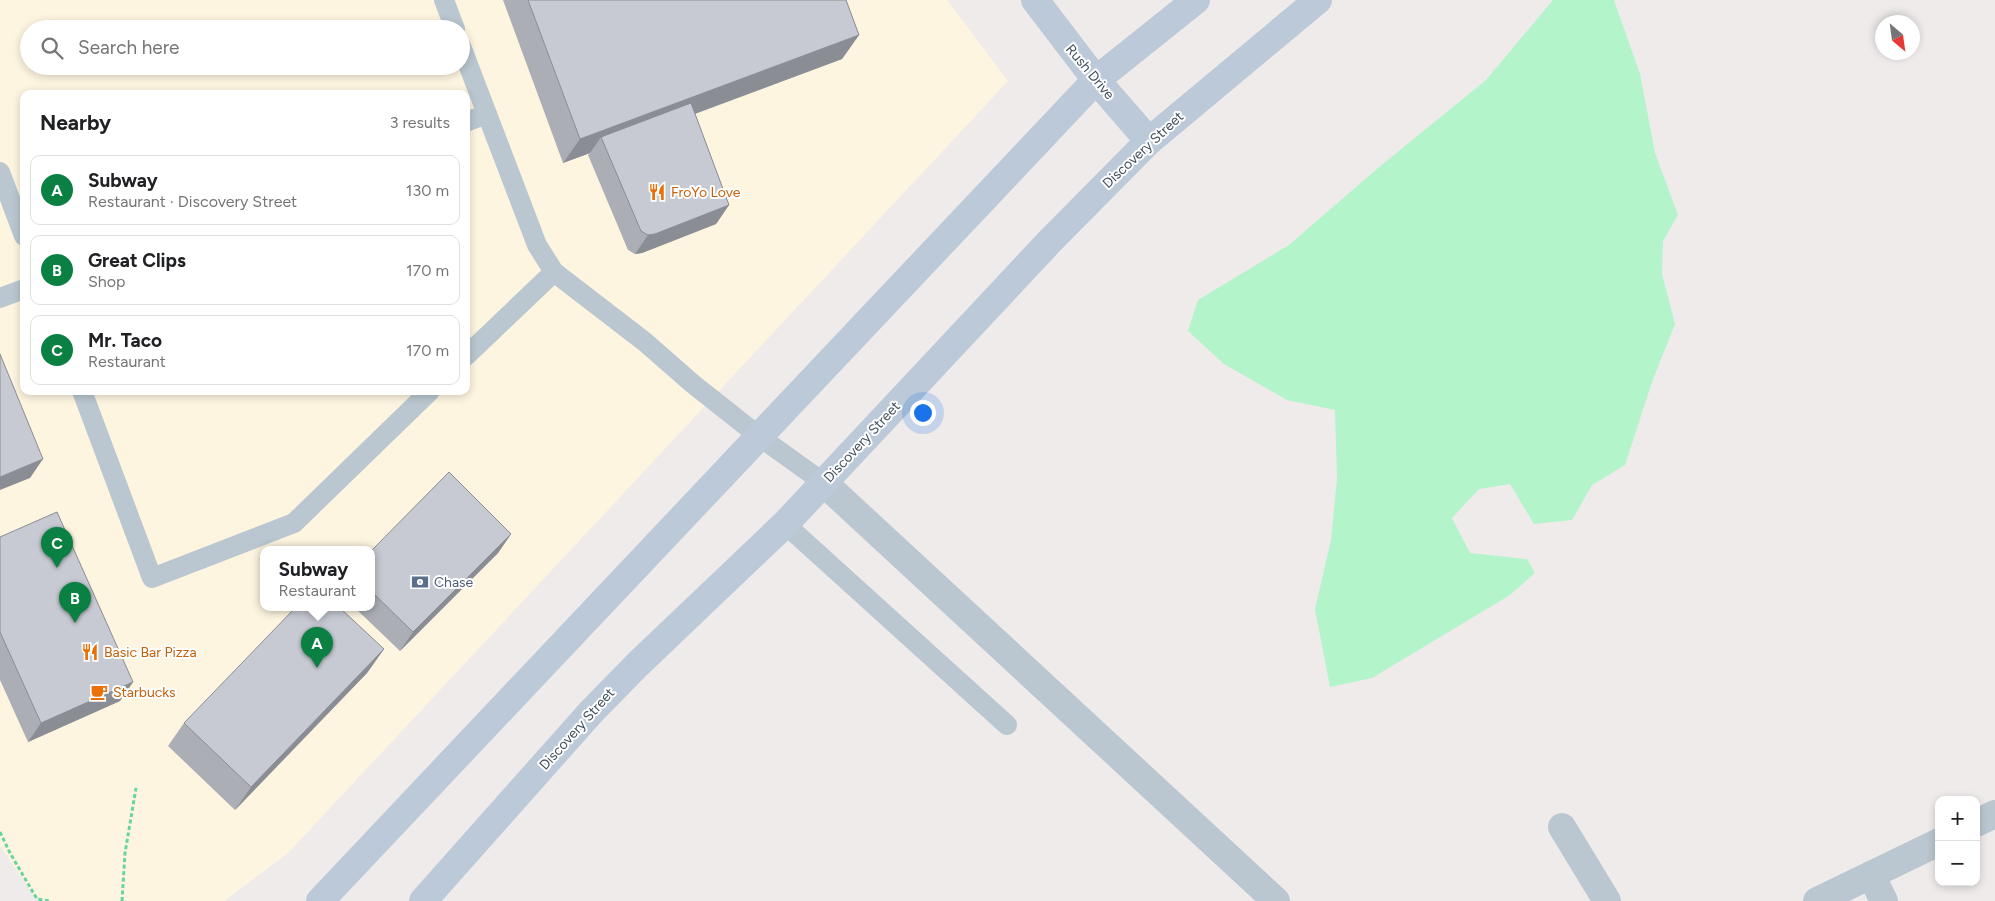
<!DOCTYPE html>
<html lang="en">
<head>
<meta charset="utf-8">
<style>
  body { margin:0; font-family:Figtree,sans-serif; background:#f2f2f2; color:#202124 }
  .controls { position:absolute; right:15px; bottom:15px; display:grid; overflow:hidden; border-radius:10px; box-shadow:0 2px 8px #0003 }
  .controls button { width:45px; height:45px; display:grid; place-items:center; padding:0; border:0; border-bottom:1px solid #e0e0e0; background:#fff; color:#202124; font:25px sans-serif }
  .compass { position:absolute; left:1875px; top:15px; width:45px; height:45px; border-radius:50%; background:#fff; box-shadow:0 2px 8px #0003; rotate:151deg }
  .you { position:absolute; left:922px; top:412px; width:18px; height:18px; margin:-12px; border:4px solid #fff; border-radius:50%; background:#1a73e8; box-shadow:0 0 0 8px #1a73e833 }
  .badge { display:grid; place-items:center; width:32px; height:32px; border-radius:50%; background:#0b8043; color:#fff; font-size:16px; font-weight:700 }
  .pin { position:absolute; translate:-50% -41px; filter:drop-shadow(0 1px 2px #0008) }
  .pin::after { content:''; position:absolute; top:26px; width:18px; height:15px; background:inherit; clip-path:polygon(0 0,100% 0,50% 100%) }
  .popup { position:absolute; left:260px; top:546px; width:115px; height:65px; box-sizing:border-box; display:grid; place-content:center; border-radius:10px; background:#fff; filter:drop-shadow(0 1px 4px #0005); font-size:16px; white-space:nowrap; color:#757577 }
  .popup b { font-size:19px; color:#202124 }
  .popup::after { content:''; position:absolute; left:50%; top:100%; margin-left:-10px; border:10px solid transparent; border-top-color:#fff }
  .list { margin:0; padding:0; list-style:none }
  h2 { display:flex; justify-content:space-between; align-items:center; height:65px; margin:0; padding:0 20px; font-size:21px }
  h2 small { font-size:16px; font-weight:400; color:#757577 }
  .list li { display:grid; grid-template-columns:32px 1fr auto; gap:15px; align-items:center; box-sizing:border-box; height:70px; margin:0 10px 10px; padding:0 10px; border:1px solid #e0e0e0; border-radius:10px }
  .list b { display:block; font-size:19px; white-space:nowrap }
  .list p { margin:0; font-size:16px; white-space:nowrap; color:#757577 }
  .list em { font-size:16px; font-style:normal; color:#757577 }
  .icon { flex:none; width:28px; height:28px; fill:none; stroke:currentColor; stroke-width:2; stroke-linecap:round; stroke-linejoin:round }
  .map { position:relative; flex:none; width:1995px; height:901px; overflow:hidden }
  .search { position:absolute; background:#fff; box-shadow:0 2px 8px #0003; left:20px; top:20px; width:450px; height:55px; display:flex; align-items:center; gap:12px; box-sizing:border-box; padding:0 18px; border-radius:28px; color:#757577; font-size:19px }
  .panel { position:absolute; background:#fff; box-shadow:0 2px 8px #0003; left:20px; top:90px; width:450px; height:305px; border-radius:10px }
  .map>svg:first-child { display:block }
  .commercial { fill:#fef5e0; fill-rule:evenodd }
  .green { fill:#b3f4cb }
  .lines { fill:none; stroke-linecap:round; stroke-linejoin:round }
  .path { stroke:#67d59e; stroke-width:3; stroke-dasharray:4 2.5; stroke-linecap:butt }
  .lane { stroke:#bac7d0; stroke-width:20 }
  .street { stroke:#bac7d0; stroke-width:28 }
  .secondary { stroke:#bbc9d8; stroke-width:28 }
  .wall { fill:#abaeb5 }
  .shaded-wall { fill:#8b8d94 }
  .building { fill:#c7cad3; stroke:#8b8d94 }
  .labels { text-anchor:middle; dominant-baseline:central; stroke-width:4; stroke-linejoin:round; paint-order:stroke }
  .street-label { font-size:14px; fill:#424f5b; stroke:#fff }
  .food-label { font-size:14px; fill:#c56008; stroke:#fff; text-anchor:start }
  .service-label { font-size:14px; fill:#4e5e75; stroke:#fff; text-anchor:start }
</style>
</head>
<body>
<div class="map">
<svg width="1995" height="901" viewBox="0 0 1995 901">
  <rect width="100%" height="100%" fill="#efebeb"/>
  <path class="commercial" d="M0,0H947L1008,81L288,853L224,901H43L33,894L0,846ZM29,29H461V66H29ZM24,94H466V391H24ZM263,549H371V607H263Z"/>
  <polygon class="green" points="1553,0 1614,0 1640,74 1655,153 1678,215 1663,241 1662,274 1675,324 1652,382 1625,465 1592,485 1572,520 1534,524 1510,484 1479,489 1452,518 1470,553 1527,559 1535,573 1510,595 1372,678 1330,687 1315,609 1331,540 1337,478 1335,410 1287,400 1224,364 1188,331 1198,300 1289,245 1378,168 1486,80"/>
  <g class="lines">
    <g class="path">
      <polyline points="0,832 10,853 37,899 50,901"/>
      <polyline points="122,901 125,853 136,788"/>
    </g>
    <g class="lane">
      <polyline points="444,0 455,29"/>
      <polyline points="461,46 537,245 554,272 645,342 693,384 760,437 824,483"/>
      <polyline points="466,122 487,114"/>
      <polyline points="0,172 24,236"/>
      <polyline points="0,298 24,289"/>
      <polyline points="466,356 554,272"/>
      <polyline points="82,391 152,578 294,523 430,391"/>
      <polyline points="785,524 1007,725"/>
    </g>
    <g class="street">
      <polyline points="824,483 1276,901"/>
      <polyline points="1976,823 1995,814"/>
      <polyline points="1562,827 1607,901"/>
      <polyline points="1871,875 1884,901"/>
      <polyline points="1817,901 1939,842"/>
    </g>
    <g class="secondary">
      <polyline points="1035,0 1096,80 1149,141"/>
      <polyline points="320,901 1096,80 1196,0"/>
      <polyline points="423,901 591,712 638,664 785,524 1050,241 1149,141 1318,0"/>
    </g>
  </g>
  <g class="wall">
    <polygon points="503,0 846,0 859,35 842,59 695,114 729,205 716,224 642,253 635,254 628,250 588,155 590,153 563,163"/>
    <polygon points="511,534 498,553 400,651 354,607 371,607 371,551"/>
    <polygon points="0,537 133,682 120,701 28,742 0,680"/>
    <polygon points="384,649 367,673 235,810 168,746 184,723"/>
  </g>
  <g class="shaded-wall">
    <polygon points="859,35 842,59 605,147 601,137 590,153 563,163 580,139"/>
    <polygon points="729,205 716,224 642,253 635,254 648,235"/>
    <polygon points="43,459 30,478 0,490 0,477"/>
    <polygon points="511,534 498,553 400,651 413,632"/>
    <polygon points="384,649 367,673 235,810 251,787"/>
    <polygon points="133,682 120,701 28,742 41,723"/>
  </g>
  <g class="building">
    <polygon points="528,0 846,0 859,35 580,139"/>
    <polygon points="691,103 729,205 655,234 648,235 641,231 601,137"/>
    <polygon points="0,354 43,459 0,477"/>
    <polygon points="449,472 511,534 413,632 371,591 371,551"/>
    <polygon points="57,512 133,682 41,723 0,632 0,537"/>
    <polygon points="296,607 339,607 384,649 251,787 184,723"/>
  </g>
  <defs>
    <g id="restaurant-bare" transform="scale(1.35)"><path d="M-5-6h1v4h1v-4h1v4h1v-4h1v5L-1.5 .5V6h-2V.5L-5-1ZM5-6V6H3V1.5H1.5Q1.5-4 5-6Z" fill="#e8710a" stroke="#fff" stroke-width="2.5" paint-order="stroke"/></g>
    <g id="bank-bare" transform="scale(1.35)"><path d="M-6-4H6V4H-6ZM0-2.3a2.3 2.3 0 1 0 0 4.6a2.3 2.3 0 1 0 0-4.6Z" fill="#5c6f8a" stroke="#fff" stroke-width="2.5" paint-order="stroke"/></g>
    <g id="cafe-bare" transform="scale(1.35)"><path d="M-5.5-4.5H6V0H3Q3 3.5 0 3.5H-2.5Q-5.5 3.5-5.5 0ZM3-3.2v2h1.7v-2ZM-6 4.5H4V6H-6Z" fill="#e8710a" stroke="#fff" stroke-width="2.5" paint-order="stroke"/></g>
  </defs>
  <g fill-rule="evenodd">
    <use href="#restaurant-bare" x="657" y="192"/>
    <use href="#bank-bare" x="420" y="582"/>
    <use href="#restaurant-bare" x="90" y="652"/>
    <use href="#cafe-bare" x="99" y="692"/>
  </g>
  <g class="labels">
    <g class="street-label">
      <text transform="translate(1090 72) rotate(50)">Rush Drive</text>
      <text transform="translate(1143 150) rotate(-43)">Discovery Street</text>
      <text transform="translate(862 442) rotate(-47)">Discovery Street</text>
      <text transform="translate(577 729) rotate(-48)">Discovery Street</text>
    </g>
    <g class="food-label">
      <text x="671" y="192">FroYo Love</text>
      <text x="104" y="652">Basic Bar Pizza</text>
      <text x="113" y="692">Starbucks</text>
    </g>
    <g class="service-label">
      <text x="434" y="582">Chase</text>
    </g>
  </g>
</svg>
<div class="controls">
<button>+</button>
<button>−</button>
</div>
<svg class="compass" viewBox="-18 -18 36 36"><path d="M0-13l5 13h-10z" fill="#e53935"/><path d="M0 13l5-13h-10z" fill="#757577"/></svg>
<div class="you"></div>
<div class="pin badge" style="left:317px;top:668px">A</div>
<div class="popup"><b>Subway</b>Restaurant</div>
<div class="pin badge" style="left:75px;top:623px">B</div>
<div class="pin badge" style="left:57px;top:568px">C</div>
<div class="search"><svg class="icon" aria-label="search" viewBox="0 0 24 24"><circle cx="10" cy="10" r="6"/><path d="M15 15l6 6"/></svg>Search here</div>
<section class="panel">
<h2>Nearby<small>3 results</small></h2>
<ul class="list">
<li><span class="badge">A</span><div><b>Subway</b><p>Restaurant · Discovery Street</p></div><em>130 m</em></li>
<li><span class="badge">B</span><div><b>Great Clips</b><p>Shop</p></div><em>170 m</em></li>
<li><span class="badge">C</span><div><b>Mr. Taco</b><p>Restaurant</p></div><em>170 m</em></li>
</ul>
</section>
</div>
</body>
</html>
